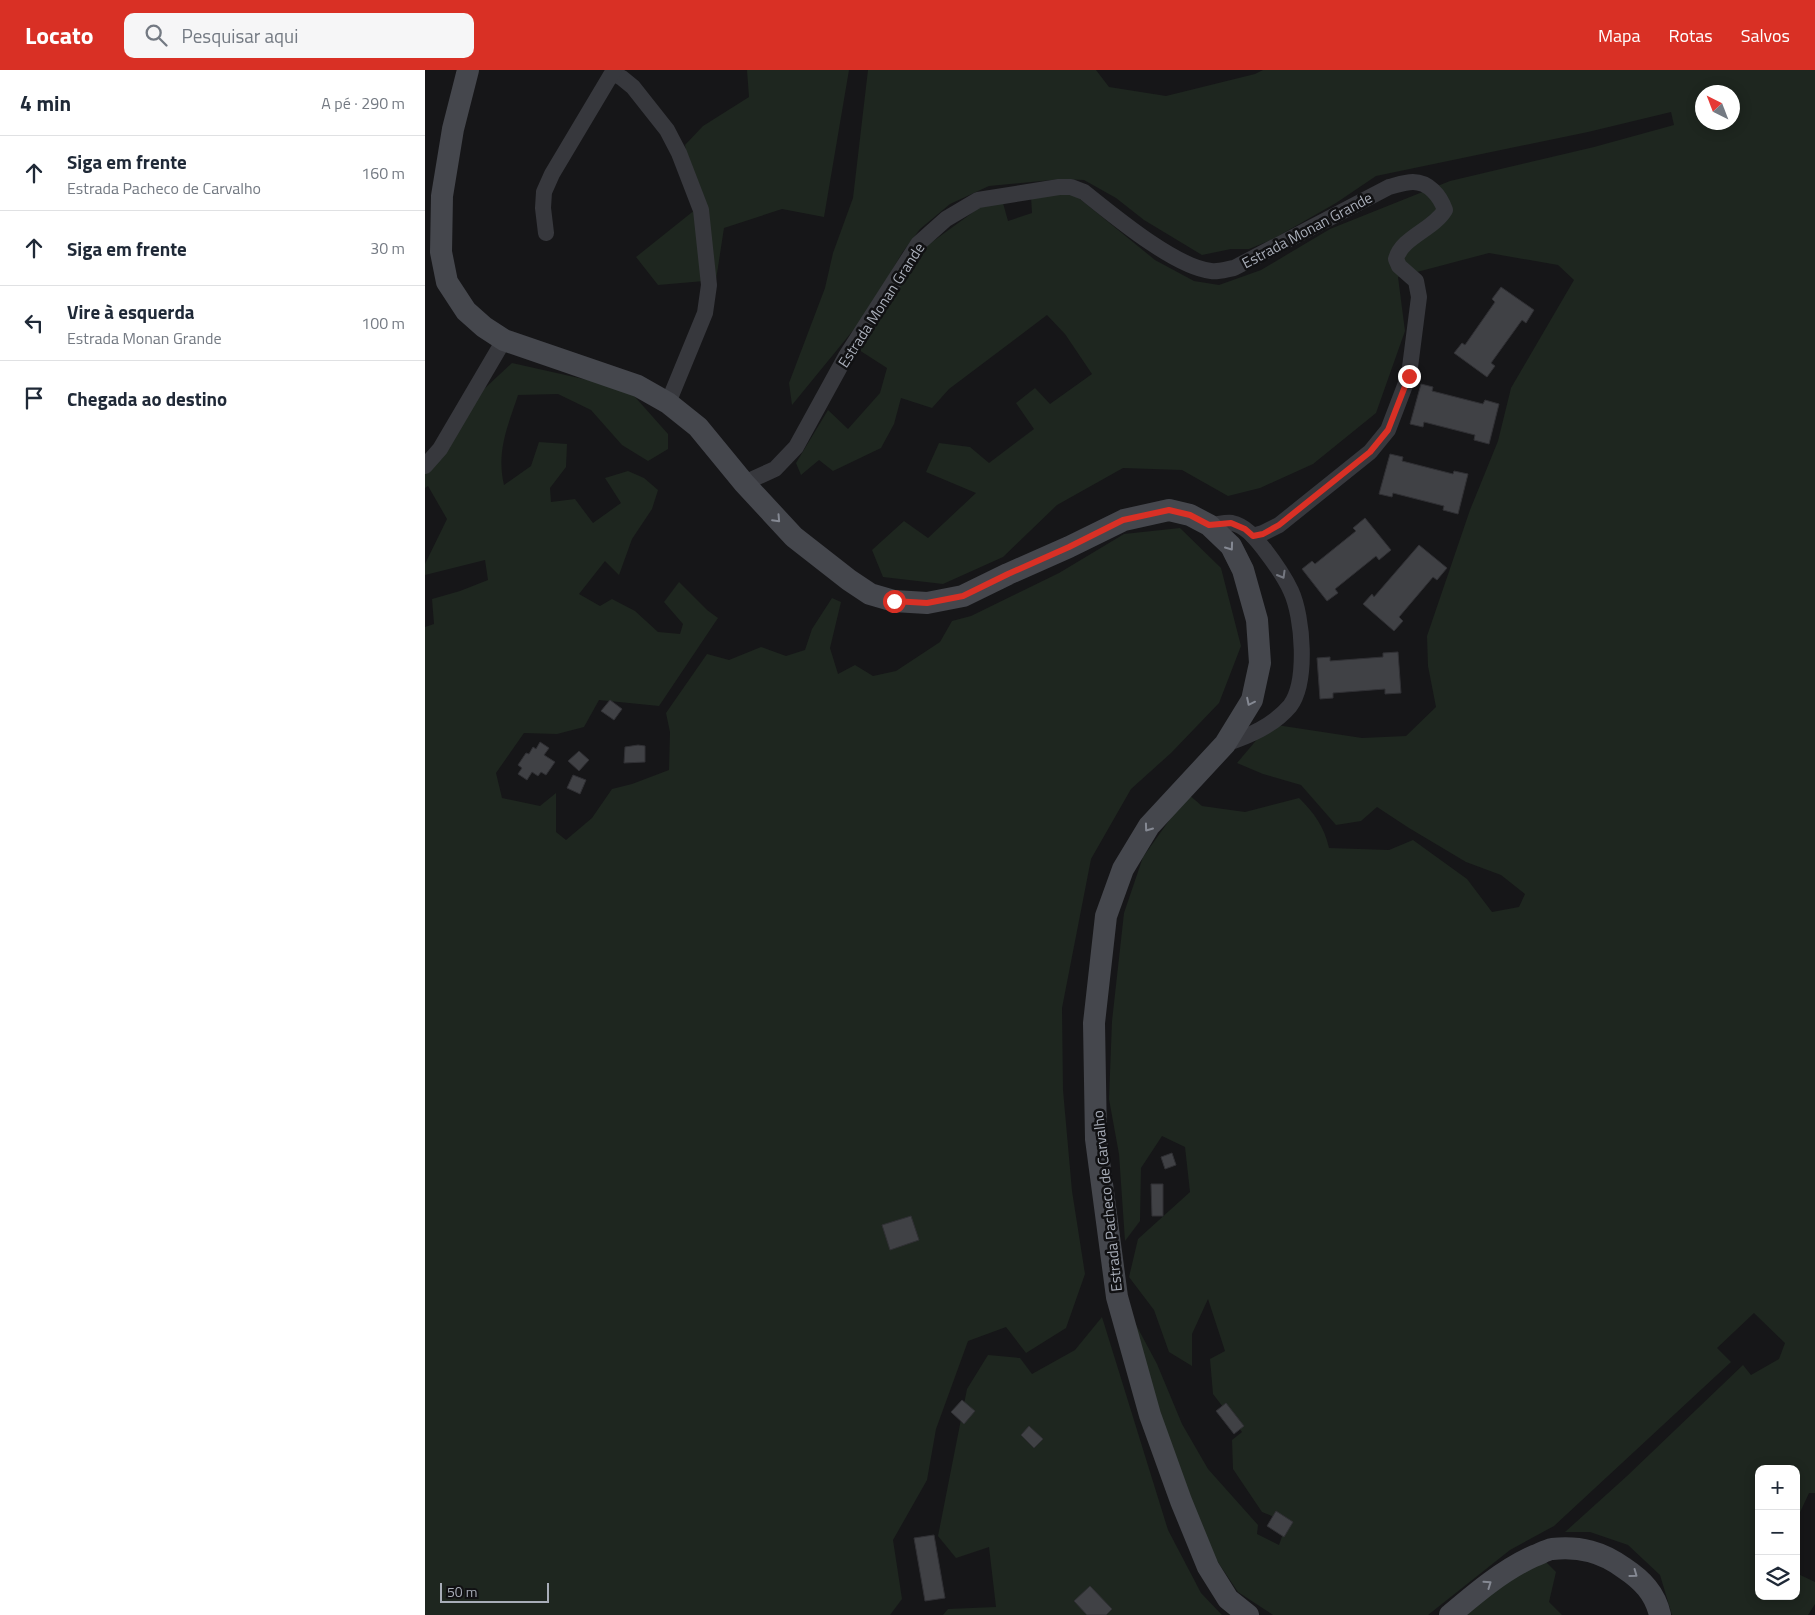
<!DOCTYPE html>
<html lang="pt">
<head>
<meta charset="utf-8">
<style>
  body { margin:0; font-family:"Titillium Web",sans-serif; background:#f6f6f7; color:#1f2937 }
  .controls { position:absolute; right:15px; bottom:15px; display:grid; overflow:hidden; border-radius:10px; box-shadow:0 2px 12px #0003 }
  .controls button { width:45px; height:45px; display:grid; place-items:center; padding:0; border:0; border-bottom:1px solid #e0e1e3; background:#fff; color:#1f2937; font:25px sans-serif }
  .compass { position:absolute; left:1270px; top:15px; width:45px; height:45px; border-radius:50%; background:#fff; box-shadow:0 2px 12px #0003; rotate:318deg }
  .scale { position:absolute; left:15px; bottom:12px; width:109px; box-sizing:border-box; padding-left:5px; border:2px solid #a8adb8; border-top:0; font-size:14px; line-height:18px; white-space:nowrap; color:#a8adb8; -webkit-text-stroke:4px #111113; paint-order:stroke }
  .stop { position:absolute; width:15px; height:15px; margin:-11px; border:4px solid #d93025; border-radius:50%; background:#fff }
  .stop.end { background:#d93025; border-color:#fff; box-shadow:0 1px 5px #0008 }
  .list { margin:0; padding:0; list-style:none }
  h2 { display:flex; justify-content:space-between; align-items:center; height:65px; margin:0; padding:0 20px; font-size:21px }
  h2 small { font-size:16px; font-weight:400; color:#747a83 }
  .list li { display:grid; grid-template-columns:32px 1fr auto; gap:15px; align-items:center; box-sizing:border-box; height:75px; padding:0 20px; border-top:1px solid #e0e1e3 }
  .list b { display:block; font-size:19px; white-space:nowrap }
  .list p { margin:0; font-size:16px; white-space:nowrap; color:#747a83 }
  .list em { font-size:16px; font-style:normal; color:#747a83 }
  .icon { flex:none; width:28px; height:28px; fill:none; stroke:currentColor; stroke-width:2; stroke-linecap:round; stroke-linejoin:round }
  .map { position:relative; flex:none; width:1390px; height:1545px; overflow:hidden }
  header { display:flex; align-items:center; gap:30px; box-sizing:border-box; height:70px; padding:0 25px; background:#d93025; color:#fff }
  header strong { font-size:24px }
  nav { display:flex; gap:28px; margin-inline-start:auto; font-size:18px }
  .search { width:350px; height:45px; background:#f6f6f7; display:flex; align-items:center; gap:12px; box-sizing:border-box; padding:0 18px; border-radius:10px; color:#747a83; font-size:19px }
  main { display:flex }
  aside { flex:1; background:#fff }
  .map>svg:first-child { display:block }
  .green { fill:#1e261f; fill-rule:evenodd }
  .building { fill:#404145; stroke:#303034 }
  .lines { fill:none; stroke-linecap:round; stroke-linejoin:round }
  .minor { stroke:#37383d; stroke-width:16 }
  .secondary { stroke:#45474d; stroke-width:22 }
  .oneway { stroke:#858993 }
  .oneway2 { stroke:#757881 }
  .route { stroke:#d93025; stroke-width:6 }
  .labels { text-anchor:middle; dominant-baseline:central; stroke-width:5; stroke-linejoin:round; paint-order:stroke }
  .street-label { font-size:15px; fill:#a8adb8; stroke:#111113 }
</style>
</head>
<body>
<header>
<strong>Locato</strong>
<div class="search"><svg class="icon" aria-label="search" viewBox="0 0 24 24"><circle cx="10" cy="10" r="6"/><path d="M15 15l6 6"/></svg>Pesquisar aqui</div>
<nav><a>Mapa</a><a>Rotas</a><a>Salvos</a></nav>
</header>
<main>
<aside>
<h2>4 min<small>A pé · 290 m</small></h2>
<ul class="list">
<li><svg class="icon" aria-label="ahead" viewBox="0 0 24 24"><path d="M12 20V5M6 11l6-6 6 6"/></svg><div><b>Siga em frente</b><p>Estrada Pacheco de Carvalho</p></div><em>160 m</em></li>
<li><svg class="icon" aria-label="ahead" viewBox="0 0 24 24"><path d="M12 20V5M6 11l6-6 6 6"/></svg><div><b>Siga em frente</b></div><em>30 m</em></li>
<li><svg class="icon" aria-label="left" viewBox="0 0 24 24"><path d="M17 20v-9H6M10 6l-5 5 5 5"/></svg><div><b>Vire à esquerda</b><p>Estrada Monan Grande</p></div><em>100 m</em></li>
<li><svg class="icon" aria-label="arrive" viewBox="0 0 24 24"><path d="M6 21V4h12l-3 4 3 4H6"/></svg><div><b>Chegada ao destino</b></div></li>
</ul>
</aside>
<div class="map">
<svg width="1390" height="1545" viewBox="0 0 1390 1545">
  <rect width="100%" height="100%" fill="#161618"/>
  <g class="green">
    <polygon points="322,0 424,0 399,147 357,139 299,158 291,210 233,215 211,187 271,139 260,75 278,56 324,27"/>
    <path d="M443,0H671L684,17L741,26L830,4L838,0H1390V1423H1384L1371,1451V1399H1334V1526H1371V1503L1390,1512V1534L1383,1545H1247L1235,1505L1203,1475L1165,1462H1140L1202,1406L1318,1295L1326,1305L1354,1289L1360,1273L1329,1243L1292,1278L1306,1292L1129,1456L1085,1480L1003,1545H848L813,1522L774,1464L741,1367L709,1251L732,1294L757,1354L783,1399L833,1455L832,1464L854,1475L862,1452L837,1442L808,1399L807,1370L817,1362L788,1324L785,1289L800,1281L783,1229L767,1264V1296L744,1282L729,1240L704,1207L713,1169L765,1122L760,1077L737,1066L716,1098L715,1151L700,1171L694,1084L684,1029L687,951L699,843L718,787L763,724L777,736L820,742L874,728C889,743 899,756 904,778L964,780L988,770L1042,809L1067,842L1094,837L1100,824L1076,805L1041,792L984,758L952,737L936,751L911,755L876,715L838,704L812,693L845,654L937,668L981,666L1011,637L1003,596L1002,566L1045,440L1073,371L1086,318L1149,210L1133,195L1064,183L973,207L980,261L951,343L888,394L835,418L803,426L757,400L698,398L632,435L578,487L518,514L458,507L447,480L479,451L503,468L551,423L501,402L514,373L545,377L564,393L609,359L591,333L610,318L625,334L667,304L640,264L622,245L524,319L507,338L476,328L469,354L456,378L408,401L394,390L376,405L371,393L403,340L423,359L455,323L462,298L434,280L496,180L558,135L578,133L583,151L607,143L606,127L644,120L730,190L769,211L794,215L836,200L905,159L1025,111L1169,77L1249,55L1246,42L1163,62L951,106L911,133L848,169L824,179H806L777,185L719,150L691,128L659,110L637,109L564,116L525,134L495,159L477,183L443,242L367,335L364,313L400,218L408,183L428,128ZM1278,22H1308V52H1278Z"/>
    <path d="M87,293L203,319L243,364V379L223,391L197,375L166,340L133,324L93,325C83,356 71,381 79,415L106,396L114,372L142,374L141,397L125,418L126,432L150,429L168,453L196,433L180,408L203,401L219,408L233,420L227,439L207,469L194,505L180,491L154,524L175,536L187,529L210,541L233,562L255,564L258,554L239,532L254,512L282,540L293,548L234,636L174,630L159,657L132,664L99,663L71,703L77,728L115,736L131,723V762L141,770L167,748L187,719L207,714L244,700L245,662L241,643L282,584L304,590L336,577L361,586L380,580L387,559L407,528L416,532L405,578L413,604L430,595L448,606L471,601L515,572L527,551L546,546L634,503L699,464L755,458L796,498L816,576L794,633L746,683L706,719L666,789L637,938L638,1020L647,1121L660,1204L641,1258L601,1283L581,1257L543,1271L511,1359L502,1410L468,1470L477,1529L465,1545H0V557L9,554L7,529L35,521L63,510L60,490L0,505V494L22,449L3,416L0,418V399L44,333Z"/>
    <polygon points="677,1247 743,1460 776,1523 797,1545 518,1545 523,1539 571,1537 564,1477 531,1488 513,1466 542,1319 563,1285 595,1288 607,1304 650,1280"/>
    <polygon points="1120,1491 1131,1502 1124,1532 1137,1545 1041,1545 1076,1514"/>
  </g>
  <g class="building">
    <polygon points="1076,217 1109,240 1101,253 1097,250 1066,293 1070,296 1062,307 1029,283 1037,273 1040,275 1070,232 1067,229"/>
    <polygon points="996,314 1008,317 1007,321 1058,334 1060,330 1074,334 1064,374 1049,370 1050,365 999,352 998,357 985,354"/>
    <polygon points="965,384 978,387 977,391 1028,404 1029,401 1043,404 1033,444 1018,440 1019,436 968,423 967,427 954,424"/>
    <polygon points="940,448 966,480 954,490 951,486 910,519 913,523 902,531 877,499 887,491 890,494 931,461 928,458"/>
    <polygon points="994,475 1022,498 1012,510 1008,507 974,547 978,551 969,561 938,534 947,524 949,527"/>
    <polygon points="973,582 976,623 960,624 960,619 908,623 908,628 895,629 892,588 905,587 905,591 958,587 958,583"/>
    <polygon points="185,630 197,639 189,650 176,641"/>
    <polygon points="115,672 124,678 119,685 130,692 121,705 116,702 113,706 107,702 102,710 93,704 97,698 93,695 101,683 104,684 108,677 111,679"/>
    <polygon points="213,675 220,676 220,692 199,693 200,677"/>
    <polygon points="154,681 164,690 154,701 143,691"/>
    <polygon points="148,705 161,710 155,724 142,718"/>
    <polygon points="747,1083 751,1095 740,1099 736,1087"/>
    <polygon points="726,1114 738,1114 738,1146 727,1146"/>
    <polygon points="486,1146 494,1170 465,1180 457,1155"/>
    <polygon points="537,1330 550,1341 539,1354 526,1342"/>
    <polygon points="801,1333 819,1356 809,1364 791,1341"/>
    <polygon points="604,1356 618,1369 609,1378 596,1365"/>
    <polygon points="851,1441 868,1452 859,1467 842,1456"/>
    <polygon points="509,1465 520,1528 500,1531 489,1468"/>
    <polygon points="665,1516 687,1539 681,1545 662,1545 649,1531"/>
  </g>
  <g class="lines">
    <g class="minor">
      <polyline points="188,3 197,8 208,17 242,60 254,83 276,140 284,215 280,243 243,333"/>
      <polyline points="121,163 118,138 119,122 127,104 189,0"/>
      <polyline points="0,396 15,379 79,270"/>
      <path d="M319,413L350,399L371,377L421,286L493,174L521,149L553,130L634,117H646L659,122C689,146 750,197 786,201C794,202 802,199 809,198L964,117C972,115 980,112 988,112C1004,112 1015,126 1020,140C1008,160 977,167 971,189L974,196L991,211L994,227L984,305L963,360L945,382L854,455L838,463L828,466"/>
      <path d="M784,455C791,455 800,452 807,453C821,456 830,468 839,479C849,492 859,506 866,521C878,547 883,612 865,636C848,656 824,666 800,674"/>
    </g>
    <g class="secondary">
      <polyline points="43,0 28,59 17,126 16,182 22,212 41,241 59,257 79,270 213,316 243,333 273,357 319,413 369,467 424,510 445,524 469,531 502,533 538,526 583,504 644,477 699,450 744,440 765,445 784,455 806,476 818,500 832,550 835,593 827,630 800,674 724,756 698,799 681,846 669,953 671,1069 692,1227 725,1345 756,1431 783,1497 803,1529 823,1545"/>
      <path d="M1025,1545C1051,1523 1078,1500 1109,1486C1115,1484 1121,1480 1127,1479C1155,1476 1177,1482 1199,1498C1217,1510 1230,1523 1235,1545"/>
    </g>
  </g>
  <defs><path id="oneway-chevron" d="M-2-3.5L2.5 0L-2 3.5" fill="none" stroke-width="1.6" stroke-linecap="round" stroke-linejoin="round" transform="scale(1.25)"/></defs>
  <g class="oneway">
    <use href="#oneway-chevron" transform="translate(352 449) rotate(47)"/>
    <use href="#oneway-chevron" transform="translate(805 477) rotate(54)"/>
    <use href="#oneway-chevron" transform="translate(825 632) rotate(116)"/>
    <use href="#oneway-chevron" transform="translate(723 758) rotate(126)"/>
    <use href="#oneway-chevron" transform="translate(1209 1504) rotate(36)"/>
    <use href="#oneway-chevron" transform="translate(1063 1514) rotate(-35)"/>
  </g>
  <use class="oneway2" href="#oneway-chevron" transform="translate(857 505) rotate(60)"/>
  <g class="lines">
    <polyline class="route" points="469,531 502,533 538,526 583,504 644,477 698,450 744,440 765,445 784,455 806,453 820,459 828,466 838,464 854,455 945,382 963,360 984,306"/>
  </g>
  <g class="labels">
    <g class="street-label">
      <text transform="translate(882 160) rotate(-28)">Estrada Monan Grande</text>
      <text transform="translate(456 235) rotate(-57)">Estrada Monan Grande</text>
      <text transform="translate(682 1131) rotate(-96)">Estrada Pacheco de Carvalho</text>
    </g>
  </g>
</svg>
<div class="controls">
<button>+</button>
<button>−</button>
<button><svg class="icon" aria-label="layers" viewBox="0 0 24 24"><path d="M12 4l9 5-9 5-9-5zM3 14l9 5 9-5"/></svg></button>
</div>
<svg class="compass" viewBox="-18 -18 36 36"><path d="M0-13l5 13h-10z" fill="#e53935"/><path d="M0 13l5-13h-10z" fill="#747a83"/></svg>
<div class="scale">50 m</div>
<div class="stop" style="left:469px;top:531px"></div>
<div class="stop end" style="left:984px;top:306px"></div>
</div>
</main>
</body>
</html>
